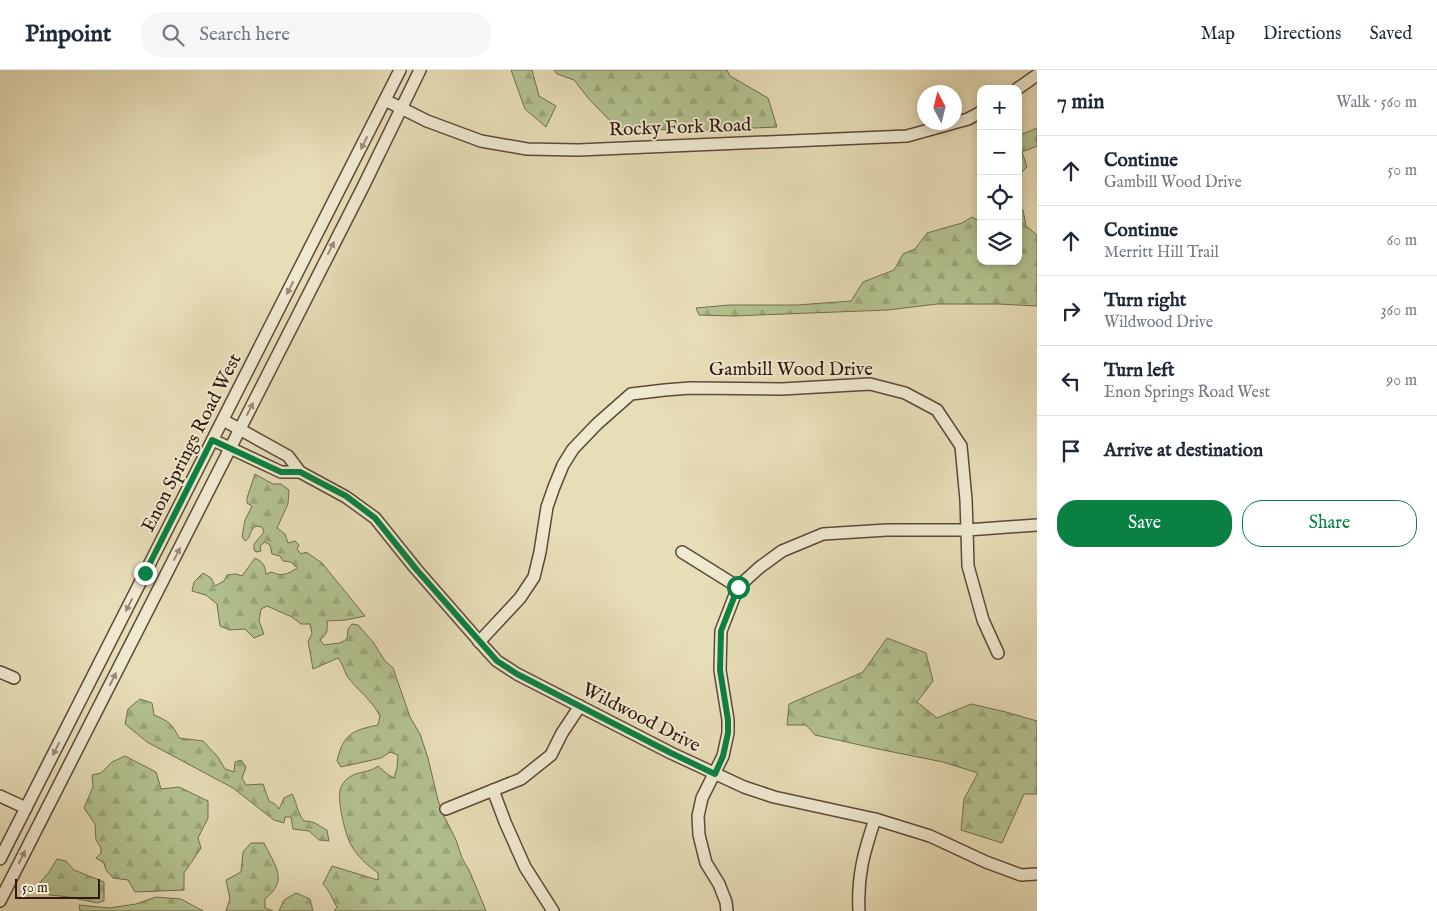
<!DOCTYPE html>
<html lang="en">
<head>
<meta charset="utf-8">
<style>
  body { margin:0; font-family:"IM FELL English",serif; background:#f6f6f7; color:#1f2937 }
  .controls { position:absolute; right:15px; top:15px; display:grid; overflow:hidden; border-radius:10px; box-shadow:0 2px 8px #0003 }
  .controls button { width:45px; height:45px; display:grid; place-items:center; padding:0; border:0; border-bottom:1px solid #e0e1e3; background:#fff; color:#1f2937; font:25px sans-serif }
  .compass { position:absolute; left:917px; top:15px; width:45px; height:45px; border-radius:50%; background:#fff; box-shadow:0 2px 8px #0003; rotate:353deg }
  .scale { position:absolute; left:15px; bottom:12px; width:85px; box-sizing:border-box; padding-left:5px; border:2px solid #30180e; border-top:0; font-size:14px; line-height:18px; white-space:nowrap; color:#30180e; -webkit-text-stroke:4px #efe9d0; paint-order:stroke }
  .stop { position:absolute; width:15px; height:15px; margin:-11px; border:4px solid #0b8043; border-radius:50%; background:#fff }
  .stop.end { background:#0b8043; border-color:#fff; box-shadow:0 1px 5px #0008 }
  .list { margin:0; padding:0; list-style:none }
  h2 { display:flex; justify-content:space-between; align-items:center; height:65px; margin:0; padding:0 20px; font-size:21px }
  h2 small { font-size:16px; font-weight:400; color:#747a83 }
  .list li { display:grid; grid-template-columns:32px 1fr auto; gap:15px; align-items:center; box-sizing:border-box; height:70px; padding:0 20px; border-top:1px solid #e0e1e3 }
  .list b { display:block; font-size:19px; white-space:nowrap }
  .list p { margin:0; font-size:16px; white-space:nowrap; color:#747a83 }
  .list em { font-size:16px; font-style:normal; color:#747a83 }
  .actions { display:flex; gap:10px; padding:15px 20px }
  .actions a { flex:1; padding:11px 0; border:1px solid #0b8043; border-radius:20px; text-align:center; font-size:18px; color:#0b8043 }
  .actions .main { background:#0b8043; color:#fff }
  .icon { flex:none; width:28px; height:28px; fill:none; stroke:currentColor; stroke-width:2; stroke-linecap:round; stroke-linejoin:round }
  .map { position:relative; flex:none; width:1037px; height:841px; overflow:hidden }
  header { display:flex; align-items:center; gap:30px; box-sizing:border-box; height:70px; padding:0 25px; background:#fff; border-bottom:1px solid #e0e1e3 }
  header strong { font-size:24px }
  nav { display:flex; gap:28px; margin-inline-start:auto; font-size:18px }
  .search { width:350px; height:45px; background:#f6f6f7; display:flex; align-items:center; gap:12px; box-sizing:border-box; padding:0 18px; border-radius:20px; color:#747a83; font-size:19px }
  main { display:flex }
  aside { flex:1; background:#fff }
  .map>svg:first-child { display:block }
  .forest { fill:url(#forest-firs); stroke:#726d4f }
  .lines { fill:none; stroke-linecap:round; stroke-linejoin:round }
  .minor-casing { stroke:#5e4938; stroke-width:14 }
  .minor { stroke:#efe9d0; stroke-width:11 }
  .oneway { fill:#998b79 }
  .route { stroke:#0b8043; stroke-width:6 }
  .labels { text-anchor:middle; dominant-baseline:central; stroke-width:4; stroke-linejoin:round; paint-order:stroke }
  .street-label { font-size:19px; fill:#30180e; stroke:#efe9d0 }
</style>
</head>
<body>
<header>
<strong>Pinpoint</strong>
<div class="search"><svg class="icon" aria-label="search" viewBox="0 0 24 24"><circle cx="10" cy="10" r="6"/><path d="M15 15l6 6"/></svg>Search here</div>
<nav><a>Map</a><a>Directions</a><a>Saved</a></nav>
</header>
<main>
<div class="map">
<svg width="1037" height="841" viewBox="0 0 1037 841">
  <defs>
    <pattern id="forest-firs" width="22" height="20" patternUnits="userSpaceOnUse" patternTransform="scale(1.25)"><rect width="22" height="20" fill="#b3c290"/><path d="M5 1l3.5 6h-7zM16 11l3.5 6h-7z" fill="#9aa67b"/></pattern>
  </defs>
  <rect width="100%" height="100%" fill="#e7ddb7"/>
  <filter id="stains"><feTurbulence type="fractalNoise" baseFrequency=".004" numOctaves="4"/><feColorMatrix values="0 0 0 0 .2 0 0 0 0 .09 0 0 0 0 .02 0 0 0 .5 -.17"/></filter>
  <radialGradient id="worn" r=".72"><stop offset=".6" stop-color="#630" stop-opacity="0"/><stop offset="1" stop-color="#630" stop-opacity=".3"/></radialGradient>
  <g class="forest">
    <polygon points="511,0 532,0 539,26 556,36 546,57 525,39"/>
    <polygon points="554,0 727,0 730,6 768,28 777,57 686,61 616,57 589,29 574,10 557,4"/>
    <polygon points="1037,58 1037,76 1022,82 1027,97 1018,106 1018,66"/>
    <polygon points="1018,136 1023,140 1026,156 1037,165 1037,236 998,234 937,234 888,240 733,246 699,245 696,238 729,235 797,235 851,231 863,212 894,200 903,184 915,179 927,163 962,153 972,147 981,152 981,191 1018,191"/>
    <path d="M255,404L273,414H281L289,420L288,434L277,458L285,464L288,473L295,471L299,475L297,479L301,484L306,482L322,493L365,546L346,550L327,551C328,561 327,564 320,570L324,575L340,573L347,569L348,559L352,554L358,555L373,572L385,591L393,598L410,647L420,664L428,688L438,730L443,744L456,770L462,788L470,802L486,841H334L337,837C332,829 330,821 323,814L332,796L378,810V803C367,795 358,787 351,775C345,764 335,725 342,715C352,699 367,705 378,696L387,704L394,708L397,698L398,685L390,682L381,688L341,697L337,691C343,664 353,660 378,655L380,646C372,630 357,620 347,606C344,600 343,594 338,588L313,599L308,571L312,564L310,554H301L292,547L267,536L261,539L259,551L264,564L254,568L245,559L230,560L220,556L217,534L206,525L192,521L194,512L203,503L211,508L215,516L224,511L227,505L236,504L242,506L255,488C263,492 265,495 266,504L272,502C281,507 289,504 297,498L291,492L283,491L280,486L272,484L270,475L265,472L260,476L261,481L256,482L254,480V474L264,462L262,457L256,456C249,460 252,467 245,471L242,467L245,450L252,436L247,433V428Z"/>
    <polygon points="887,568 926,583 933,611 917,632 937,648 971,634 1006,642 1037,651 1037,724 1024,724 1002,773 961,760 964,729 978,703 943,692 878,679 815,665 806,655 787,655 789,634 863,602"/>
    <path d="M140,629L152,633L154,645C168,651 172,653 179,668L203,671L218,687L225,699L234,702L235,692L241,690L246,697L242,708L246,715L263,714L269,731L275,734L279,739L284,728L292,724C298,735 296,741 304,751C316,751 318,756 327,760L329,771L319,770L309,761L293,759L291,747H285L284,753L274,750L233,718L147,672L125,654L128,639Z"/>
    <polygon points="125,686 156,702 161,719 179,717 208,731 208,748 198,768 201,778 184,803 184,820 135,822 128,810 113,808 106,800 104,793 96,788 101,783 101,778 96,770 95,754 84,738 93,717 92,705 101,703 112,692"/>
    <path d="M251,773H264C275,796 289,810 265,829V838L273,841H226L230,829L226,810L241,802L243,782Z"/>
    <polygon points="57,789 66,791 74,800 104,812 104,831 97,833 69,827 50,825 36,817 49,802"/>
    <polygon points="296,823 310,829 313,841 279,841 284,830"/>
    <polygon points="156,827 181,829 203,841 80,841 79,835 109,838 136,834"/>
  </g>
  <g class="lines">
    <g class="minor-casing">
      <g id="minor">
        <polyline points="1017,19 1037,5"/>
        <polyline points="385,30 427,51 481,71 527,79 578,80 907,66 968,49 981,42"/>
        <polyline points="223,350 288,386 300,402 346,427 375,448 416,499 485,578 497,591 517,604 671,683 744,717 774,727 875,749 930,766 986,792 1021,805 1037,804"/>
        <polyline points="213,370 281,402 300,402"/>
        <polyline points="682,482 738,517"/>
        <polyline points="479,572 520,528 534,507 540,482 547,437 554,417 563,395 573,379 597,354 631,324 665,320 690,318 782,319 870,314 905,323 937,340 961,376 966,430 967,460 887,460 823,464 782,481 760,497 738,517 721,561 720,600 728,650 728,663 723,686 702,728 698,746 699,765 706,793 719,814 726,832 727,841"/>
        <polyline points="998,583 983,550 968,496 967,460 1037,455"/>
        <polyline points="0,602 14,608"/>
        <polyline points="493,720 505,752 525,797 553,841"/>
        <polyline points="0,726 26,738"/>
        <polyline points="446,739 521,709 551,685 562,663 580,636"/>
        <polyline points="0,789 400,0"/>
        <polyline points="0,831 363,117 420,0"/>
        <path d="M859,841C857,806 864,782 875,749"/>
      </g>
    </g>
    <use href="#minor" class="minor"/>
  </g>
  <defs><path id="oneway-solid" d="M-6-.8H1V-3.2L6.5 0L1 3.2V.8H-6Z" transform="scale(1.25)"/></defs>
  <g class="oneway">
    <use href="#oneway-solid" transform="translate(364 73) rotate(117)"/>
    <use href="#oneway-solid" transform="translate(331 178) rotate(-63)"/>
    <use href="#oneway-solid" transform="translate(290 218) rotate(117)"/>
    <use href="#oneway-solid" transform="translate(250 339) rotate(-63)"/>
    <use href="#oneway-solid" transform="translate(177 484) rotate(-63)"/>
    <use href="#oneway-solid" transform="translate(129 535) rotate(117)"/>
    <use href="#oneway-solid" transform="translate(113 609) rotate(-63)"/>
    <use href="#oneway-solid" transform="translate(56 679) rotate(117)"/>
    <use href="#oneway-solid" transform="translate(22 787) rotate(-63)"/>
  </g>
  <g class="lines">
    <polyline class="route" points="145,503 212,370 281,402 300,402 346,426 375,448 416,499 497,591 517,604 556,624 671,683 715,704 723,686 728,663 728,650 720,600 721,561 738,517"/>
  </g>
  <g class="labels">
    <g class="street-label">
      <text transform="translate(680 58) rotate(-2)">Rocky Fork Road</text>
      <text x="791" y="300">Gambill Wood Drive</text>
      <text transform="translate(192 373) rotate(-63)">Enon Springs Road West</text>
      <text transform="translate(641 648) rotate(27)">Wildwood Drive</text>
    </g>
  </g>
  <rect width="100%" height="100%" filter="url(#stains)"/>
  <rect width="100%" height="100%" fill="url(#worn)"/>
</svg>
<div class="controls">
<button>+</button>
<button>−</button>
<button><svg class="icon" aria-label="locate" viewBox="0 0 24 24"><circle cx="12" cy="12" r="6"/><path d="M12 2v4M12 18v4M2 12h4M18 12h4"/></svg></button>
<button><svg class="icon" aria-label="layers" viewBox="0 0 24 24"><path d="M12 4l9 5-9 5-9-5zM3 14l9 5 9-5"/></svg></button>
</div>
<svg class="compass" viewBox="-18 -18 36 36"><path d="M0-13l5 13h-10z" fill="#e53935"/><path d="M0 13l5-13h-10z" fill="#747a83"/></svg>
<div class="scale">50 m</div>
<div class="stop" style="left:738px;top:517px"></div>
<div class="stop end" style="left:145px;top:503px"></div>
</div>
<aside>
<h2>7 min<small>Walk · 560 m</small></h2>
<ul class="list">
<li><svg class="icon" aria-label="ahead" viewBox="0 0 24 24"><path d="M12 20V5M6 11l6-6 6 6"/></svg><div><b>Continue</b><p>Gambill Wood Drive</p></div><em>50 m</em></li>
<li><svg class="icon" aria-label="ahead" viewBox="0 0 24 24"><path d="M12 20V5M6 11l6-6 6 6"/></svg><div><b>Continue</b><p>Merritt Hill Trail</p></div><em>60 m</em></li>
<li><svg class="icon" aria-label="right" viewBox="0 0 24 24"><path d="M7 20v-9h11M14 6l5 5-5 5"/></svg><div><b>Turn right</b><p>Wildwood Drive</p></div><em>360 m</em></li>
<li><svg class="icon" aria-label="left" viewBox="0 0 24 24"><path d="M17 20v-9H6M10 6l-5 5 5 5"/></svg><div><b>Turn left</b><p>Enon Springs Road West</p></div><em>90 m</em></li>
<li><svg class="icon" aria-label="arrive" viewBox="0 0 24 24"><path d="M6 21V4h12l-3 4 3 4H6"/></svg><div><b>Arrive at destination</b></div></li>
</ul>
<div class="actions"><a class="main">Save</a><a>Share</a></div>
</aside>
</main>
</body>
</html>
